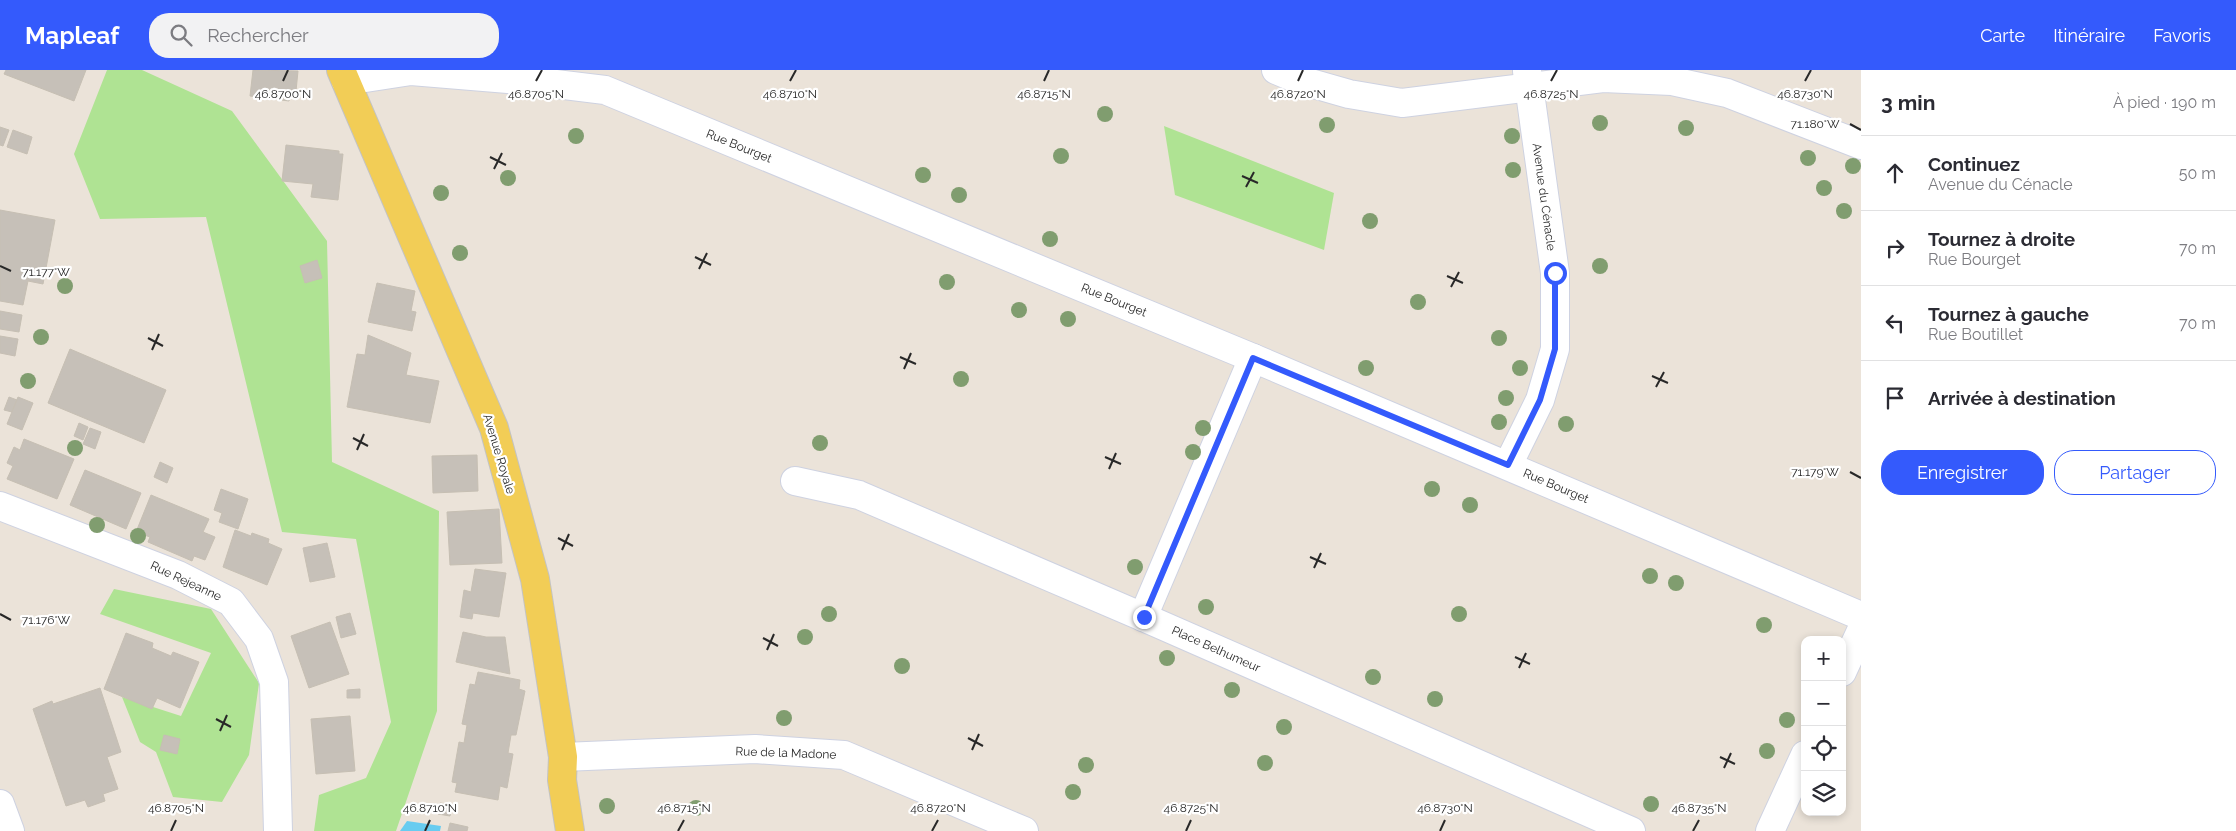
<!DOCTYPE html>
<html lang="fr">
<head>
<meta charset="utf-8">
<style>
  body { margin:0; font-family:Raleway,sans-serif; background:#f2f2f3; color:#2b2b33 }
  .controls { position:absolute; right:15px; bottom:15px; display:grid; overflow:hidden; border-radius:10px; box-shadow:0 2px 8px #0003 }
  .controls button { width:45px; height:45px; display:grid; place-items:center; padding:0; border:0; border-bottom:1px solid #e1e1e2; background:#fff; color:#2b2b33; font:25px sans-serif }
  .stop { position:absolute; width:15px; height:15px; margin:-11px; border:4px solid #345afc; border-radius:50%; background:#fff }
  .stop.end { background:#345afc; border-color:#fff; box-shadow:0 1px 5px #0008 }
  .list { margin:0; padding:0; list-style:none }
  h2 { display:flex; justify-content:space-between; align-items:center; height:65px; margin:0; padding:0 20px; font-size:21px }
  h2 small { font-size:16px; font-weight:400; color:#7c7c81 }
  .list li { display:grid; grid-template-columns:32px 1fr auto; gap:15px; align-items:center; box-sizing:border-box; height:75px; padding:0 20px; border-top:1px solid #e1e1e2 }
  .list b { display:block; font-size:19px; white-space:nowrap }
  .list p { margin:0; font-size:16px; white-space:nowrap; color:#7c7c81 }
  .list em { font-size:16px; font-style:normal; color:#7c7c81 }
  .actions { display:flex; gap:10px; padding:15px 20px }
  .actions a { flex:1; padding:11px 0; border:1px solid #345afc; border-radius:20px; text-align:center; font-size:18px; color:#345afc }
  .actions .main { background:#345afc; color:#fff }
  .icon { flex:none; width:28px; height:28px; fill:none; stroke:currentColor; stroke-width:2; stroke-linecap:round; stroke-linejoin:round }
  .map { position:relative; flex:none; width:1861px; height:761px; overflow:hidden }
  header { display:flex; align-items:center; gap:30px; box-sizing:border-box; height:70px; padding:0 25px; background:#345afc; color:#fff }
  header strong { font-size:24px }
  nav { display:flex; gap:28px; margin-inline-start:auto; font-size:18px }
  .search { width:350px; height:45px; background:#f2f2f3; display:flex; align-items:center; gap:12px; box-sizing:border-box; padding:0 18px; border-radius:20px; color:#7c7c81; font-size:19px }
  main { display:flex }
  aside { flex:1; background:#fff }
  .map>svg:first-child { display:block }
  .green { fill:#afe393 }
  .water { fill:#68ccf0 }
  .building { fill:#c6c0b8; stroke:#c6bfb3 }
  .lines { fill:none; stroke-linecap:round; stroke-linejoin:round }
  .minor-casing { stroke:#ced2e1; stroke-width:30 }
  .major-casing { stroke:#c3c3c3; stroke-width:30 }
  .minor { stroke:#fff; stroke-width:28 }
  .major { stroke:#f2cd56; stroke-width:28 }
  .tree { fill:#809d6f }
  .route { stroke:#345afc; stroke-width:6 }
  .ticks { fill:none; stroke:#282828; stroke-width:2 }
  .labels { text-anchor:middle; dominant-baseline:central; stroke-width:4.5; stroke-linejoin:round; paint-order:stroke }
  .street-label { font-size:12px; fill:#282828; stroke:#fff }
  .ticks-label { font-size:12px; text-anchor:middle; fill:#282828; stroke:#fff; stroke-width:4.5; stroke-linejoin:round; paint-order:stroke }
</style>
</head>
<body>
<header>
<strong>Mapleaf</strong>
<div class="search"><svg class="icon" aria-label="search" viewBox="0 0 24 24"><circle cx="10" cy="10" r="6"/><path d="M15 15l6 6"/></svg>Rechercher</div>
<nav><a>Carte</a><a>Itinéraire</a><a>Favoris</a></nav>
</header>
<main>
<div class="map">
<svg width="1861" height="761" viewBox="0 0 1861 761">
  <rect width="100%" height="100%" fill="#ebe3d9"/>
  <g class="green">
    <polygon points="107,0 142,0 232,41 327,171 332,392 439,441 437,641 396,761 314,761 319,725 366,708 391,652 356,469 282,462 206,147 100,149 74,84"/>
    <polygon points="1164,56 1334,123 1324,180 1175,125"/>
    <polygon points="114,519 211,539 259,613 249,685 222,732 173,727 156,682 140,672 122,627 181,646 211,583 100,544"/>
  </g>
  <polygon class="water" points="407,751 441,756 440,761 400,761"/>
  <g class="building">
    <polygon points="6,0 86,0 74,31 4,4"/>
    <polygon points="253,0 298,1 296,21 290,20 289,31 250,26"/>
    <polygon points="0,57 9,60 3,76 0,75"/>
    <polygon points="13,60 32,67 27,84 7,77"/>
    <polygon points="286,75 339,81 339,84 343,84 338,130 311,127 313,114 282,111"/>
    <polygon points="0,140 55,150 43,214 28,211 23,235 0,231"/>
    <polygon points="317,190 322,208 305,213 300,196"/>
    <polygon points="377,213 415,221 411,241 416,242 412,261 368,252"/>
    <polygon points="0,241 22,245 19,262 0,259"/>
    <polygon points="368,265 411,283 406,305 439,311 430,353 347,337 357,284 365,285"/>
    <polygon points="0,266 18,269 15,286 0,283"/>
    <polygon points="70,279 166,320 144,373 48,333"/>
    <polygon points="9,327 17,330 12,342 4,340"/>
    <polygon points="18,327 33,333 22,360 7,354"/>
    <polygon points="79,353 88,357 83,370 74,366"/>
    <polygon points="90,358 101,362 95,379 83,374"/>
    <polygon points="24,369 74,389 57,429 7,409 13,396 7,393 14,377 20,380"/>
    <polygon points="477,385 478,421 433,423 432,386"/>
    <polygon points="160,392 173,398 167,413 154,407"/>
    <polygon points="85,400 141,423 126,459 70,435"/>
    <polygon points="221,419 248,429 238,459 219,452 222,443 214,440"/>
    <polygon points="151,425 209,449 203,462 215,467 205,490 194,486 192,491 148,472 150,467 136,462"/>
    <polygon points="499,439 502,493 450,495 447,442"/>
    <polygon points="235,460 251,466 252,463 269,469 268,473 282,479 267,515 223,497"/>
    <polygon points="327,473 335,507 310,512 303,478"/>
    <polygon points="475,499 506,503 499,547 473,543 472,549 460,547 464,520 471,522"/>
    <polygon points="350,543 356,564 341,568 336,547"/>
    <polygon points="330,552 349,604 309,618 291,566"/>
    <polygon points="463,562 486,567 505,567 510,604 456,592"/>
    <polygon points="126,563 153,573 152,578 171,586 173,582 199,592 180,638 157,628 152,639 104,619"/>
    <polygon points="478,602 520,610 519,619 525,621 516,665 511,665 508,683 513,684 507,718 500,716 498,730 455,722 457,713 452,712 459,672 464,673 467,655 462,654 470,614 475,615"/>
    <polygon points="100,618 121,682 107,687 118,719 103,724 105,731 88,737 85,730 66,736 33,639 52,631 53,634"/>
    <polygon points="360,619 360,628 347,628 347,620"/>
    <polygon points="350,646 355,701 316,704 311,649"/>
    <polygon points="164,665 180,669 177,684 160,680"/>
    <polygon points="440,733 452,735 450,746 438,744"/>
    <polygon points="450,753 468,757 467,761 448,761"/>
  </g>
  <g class="lines">
    <g class="minor-casing">
      <g id="minor">
        <polyline points="1276,0 1300,10 1349,24 1402,33 1603,8 1672,11 1727,23 1861,75"/>
        <polyline points="346,11 411,1 532,11 605,20 1253,288 1861,546"/>
        <polyline points="1508,395 1540,330 1555,279 1555,203 1527,1"/>
        <polyline points="795,411 859,425 1143,547 1631,761"/>
        <polyline points="0,436 178,505 231,532 259,569 274,612 278,761"/>
        <polyline points="1143,547 1253,288"/>
        <polyline points="1842,602 1861,561"/>
        <polyline points="563,687 755,679 844,685 1024,761"/>
        <polyline points="0,734 10,761"/>
        <polyline points="1770,761 1805,685"/>
      </g>
    </g>
    <g class="major-casing">
      <polyline id="major" points="341,0 494,358 535,509 563,687 562,710 570,761"/>
    </g>
    <use href="#minor" class="minor"/>
    <use href="#major" class="major"/>
  </g>
  <g class="tree">
    <circle cx="1105" cy="44" r="8"/>
    <circle cx="1600" cy="53" r="8"/>
    <circle cx="1327" cy="55" r="8"/>
    <circle cx="1686" cy="58" r="8"/>
    <circle cx="576" cy="66" r="8"/>
    <circle cx="1512" cy="66" r="8"/>
    <circle cx="1061" cy="86" r="8"/>
    <circle cx="1808" cy="88" r="8"/>
    <circle cx="1853" cy="96" r="8"/>
    <circle cx="1513" cy="100" r="8"/>
    <circle cx="923" cy="105" r="8"/>
    <circle cx="508" cy="108" r="8"/>
    <circle cx="1824" cy="118" r="8"/>
    <circle cx="441" cy="123" r="8"/>
    <circle cx="959" cy="125" r="8"/>
    <circle cx="1844" cy="141" r="8"/>
    <circle cx="1370" cy="151" r="8"/>
    <circle cx="1050" cy="169" r="8"/>
    <circle cx="460" cy="183" r="8"/>
    <circle cx="1600" cy="196" r="8"/>
    <circle cx="947" cy="212" r="8"/>
    <circle cx="65" cy="216" r="8"/>
    <circle cx="1418" cy="232" r="8"/>
    <circle cx="1019" cy="240" r="8"/>
    <circle cx="1068" cy="249" r="8"/>
    <circle cx="41" cy="267" r="8"/>
    <circle cx="1499" cy="268" r="8"/>
    <circle cx="1366" cy="298" r="8"/>
    <circle cx="1520" cy="298" r="8"/>
    <circle cx="961" cy="309" r="8"/>
    <circle cx="28" cy="311" r="8"/>
    <circle cx="1506" cy="328" r="8"/>
    <circle cx="1499" cy="352" r="8"/>
    <circle cx="1566" cy="354" r="8"/>
    <circle cx="1203" cy="358" r="8"/>
    <circle cx="820" cy="373" r="8"/>
    <circle cx="75" cy="378" r="8"/>
    <circle cx="1193" cy="382" r="8"/>
    <circle cx="1432" cy="419" r="8"/>
    <circle cx="1470" cy="435" r="8"/>
    <circle cx="97" cy="455" r="8"/>
    <circle cx="138" cy="466" r="8"/>
    <circle cx="1135" cy="497" r="8"/>
    <circle cx="1650" cy="506" r="8"/>
    <circle cx="1676" cy="513" r="8"/>
    <circle cx="1206" cy="537" r="8"/>
    <circle cx="829" cy="544" r="8"/>
    <circle cx="1459" cy="544" r="8"/>
    <circle cx="1764" cy="555" r="8"/>
    <circle cx="805" cy="567" r="8"/>
    <circle cx="1167" cy="588" r="8"/>
    <circle cx="902" cy="596" r="8"/>
    <circle cx="1373" cy="607" r="8"/>
    <circle cx="1232" cy="620" r="8"/>
    <circle cx="1435" cy="629" r="8"/>
    <circle cx="784" cy="648" r="8"/>
    <circle cx="1787" cy="650" r="8"/>
    <circle cx="1284" cy="657" r="8"/>
    <circle cx="1767" cy="681" r="8"/>
    <circle cx="1265" cy="693" r="8"/>
    <circle cx="1086" cy="695" r="8"/>
    <circle cx="1073" cy="722" r="8"/>
    <circle cx="1651" cy="734" r="8"/>
    <circle cx="607" cy="736" r="8"/>
    <circle cx="696" cy="738" r="8"/>
  </g>
  <g class="lines">
    <polyline class="route" points="1144,547 1253,288 1508,395 1540,330 1555,279 1555,203"/>
  </g>
  <path class="ticks" d="M283,11L288,0M536,11L542,0M790,11L796,0M1044,11L1049,0M1298,11L1303,0M1551,11L1557,0M1805,11L1811,0M1850,54L1861,60M490,87L506,95M494,99L502,83M1242,106L1258,113M1246,117L1254,102M695,187L711,195M0,196L11,201M699,199L707,183M1447,206L1463,213M1451,217L1459,202M148,268L163,276M152,280L159,264M900,287L916,294M904,299L911,283M1652,306L1668,313M1656,317L1664,302M353,368L368,376M357,380L364,364M1105,387L1121,394M1109,399L1116,383M1850,402L1861,408M558,468L573,476M562,480L569,464M1310,487L1326,494M1314,498L1321,483M0,544L11,550M763,568L778,576M767,580L774,564M1515,587L1530,594M1519,598L1526,583M216,649L231,657M220,661L227,645M968,668L983,676M972,680L979,664M1720,687L1735,694M1724,698L1731,683M171,761L176,750M425,761L430,750M678,761L684,750M932,761L938,750M1186,761L1191,750M1440,761L1445,750M1693,761L1699,750"/>
  <g class="labels">
    <g class="street-label">
      <text transform="translate(739 76) rotate(22)">Rue Bourget</text>
      <text transform="translate(1544 127) rotate(82)">Avenue du Cénacle</text>
      <text transform="translate(1114 230) rotate(22)">Rue Bourget</text>
      <text transform="translate(499 384) rotate(73)">Avenue Royale</text>
      <text transform="translate(1556 416) rotate(23)">Rue Bourget</text>
      <text transform="translate(186 511) rotate(25)">Rue Rejeanne</text>
      <text transform="translate(1216 579) rotate(24)">Place Belhumeur</text>
      <text transform="translate(786 683) rotate(2)">Rue de la Madone</text>
    </g>
  </g>
  <g class="ticks-label">
    <text x="1551" y="28">46.8725°N</text>
    <text x="283" y="28">46.8700°N</text>
    <text x="536" y="28">46.8705°N</text>
    <text x="790" y="28">46.8710°N</text>
    <text x="1044" y="28">46.8715°N</text>
    <text x="1298" y="28">46.8720°N</text>
    <text x="1805" y="28">46.8730°N</text>
    <text x="1815" y="58">71.180°W</text>
    <text x="46" y="206">71.177°W</text>
    <text x="1815" y="406">71.179°W</text>
    <text x="46" y="554">71.176°W</text>
    <text x="176" y="742">46.8705°N</text>
    <text x="430" y="742">46.8710°N</text>
    <text x="684" y="742">46.8715°N</text>
    <text x="938" y="742">46.8720°N</text>
    <text x="1191" y="742">46.8725°N</text>
    <text x="1445" y="742">46.8730°N</text>
    <text x="1699" y="742">46.8735°N</text>
  </g>
</svg>
<div class="controls">
<button>+</button>
<button>−</button>
<button><svg class="icon" aria-label="locate" viewBox="0 0 24 24"><circle cx="12" cy="12" r="6"/><path d="M12 2v4M12 18v4M2 12h4M18 12h4"/></svg></button>
<button><svg class="icon" aria-label="layers" viewBox="0 0 24 24"><path d="M12 4l9 5-9 5-9-5zM3 14l9 5 9-5"/></svg></button>
</div>
<div class="stop" style="left:1555px;top:203px"></div>
<div class="stop end" style="left:1144px;top:547px"></div>
</div>
<aside>
<h2>3 min<small>À pied · 190 m</small></h2>
<ul class="list">
<li><svg class="icon" aria-label="ahead" viewBox="0 0 24 24"><path d="M12 20V5M6 11l6-6 6 6"/></svg><div><b>Continuez</b><p>Avenue du Cénacle</p></div><em>50 m</em></li>
<li><svg class="icon" aria-label="right" viewBox="0 0 24 24"><path d="M7 20v-9h11M14 6l5 5-5 5"/></svg><div><b>Tournez à droite</b><p>Rue Bourget</p></div><em>70 m</em></li>
<li><svg class="icon" aria-label="left" viewBox="0 0 24 24"><path d="M17 20v-9H6M10 6l-5 5 5 5"/></svg><div><b>Tournez à gauche</b><p>Rue Boutillet</p></div><em>70 m</em></li>
<li><svg class="icon" aria-label="arrive" viewBox="0 0 24 24"><path d="M6 21V4h12l-3 4 3 4H6"/></svg><div><b>Arrivée à destination</b></div></li>
</ul>
<div class="actions"><a class="main">Enregistrer</a><a>Partager</a></div>
</aside>
</main>
</body>
</html>
